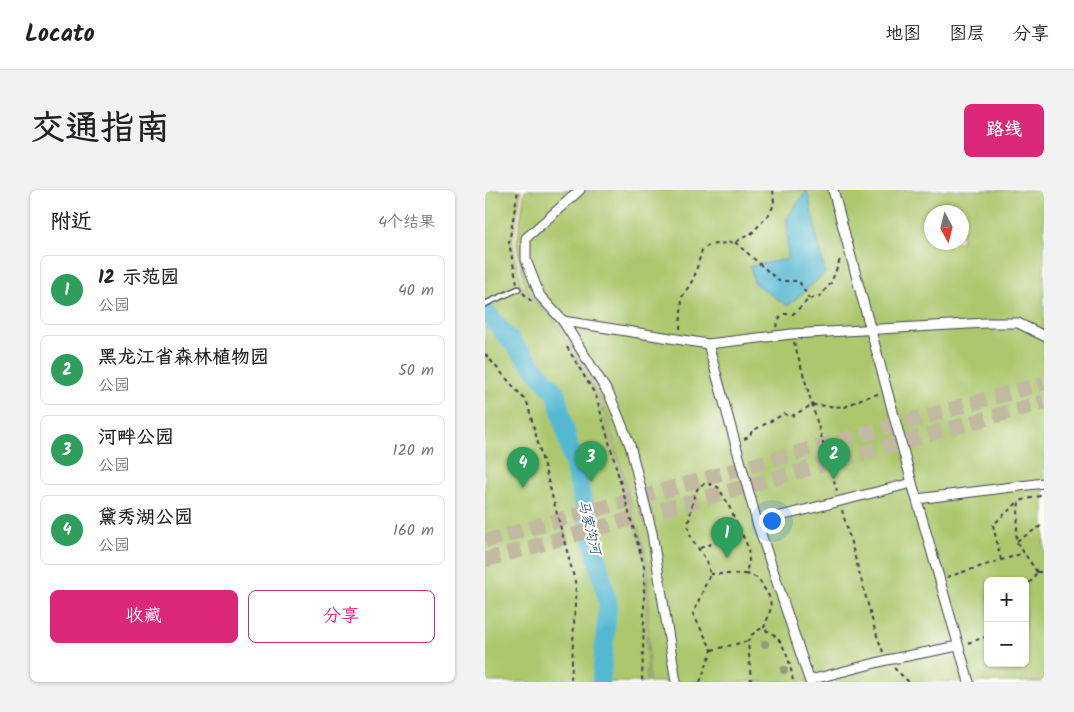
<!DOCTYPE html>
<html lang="zh">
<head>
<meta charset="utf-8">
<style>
  body { margin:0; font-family:Kalam,"LXGW WenKai TC",sans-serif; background:#f2f2f2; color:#202124 }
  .controls { position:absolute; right:15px; bottom:15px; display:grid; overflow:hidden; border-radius:8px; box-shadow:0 1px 4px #0004 }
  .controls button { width:45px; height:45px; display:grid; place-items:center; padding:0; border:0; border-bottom:1px solid #e0e0e0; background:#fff; color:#202124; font:25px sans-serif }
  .compass { position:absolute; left:439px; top:15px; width:45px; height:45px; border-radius:50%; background:#fff; box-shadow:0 1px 4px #0004; rotate:173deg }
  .you { position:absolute; left:286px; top:330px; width:18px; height:18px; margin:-12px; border:4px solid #fff; border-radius:50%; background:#1a73e8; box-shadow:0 0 0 8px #1a73e833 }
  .badge { display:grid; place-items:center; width:32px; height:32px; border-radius:50%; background:#db2777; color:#fff; font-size:16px; font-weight:700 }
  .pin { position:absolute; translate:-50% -41px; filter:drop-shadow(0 1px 2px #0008) }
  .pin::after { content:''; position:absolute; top:26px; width:18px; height:15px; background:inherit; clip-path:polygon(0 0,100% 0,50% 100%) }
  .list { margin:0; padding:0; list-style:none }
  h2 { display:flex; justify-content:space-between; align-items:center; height:65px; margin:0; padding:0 20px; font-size:21px }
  h2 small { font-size:16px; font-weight:400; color:#757577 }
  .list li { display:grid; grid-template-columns:32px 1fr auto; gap:15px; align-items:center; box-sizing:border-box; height:70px; margin:0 10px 10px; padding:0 10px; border:1px solid #e0e0e0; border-radius:8px }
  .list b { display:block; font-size:19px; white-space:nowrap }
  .list p { margin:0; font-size:16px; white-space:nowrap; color:#757577 }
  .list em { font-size:16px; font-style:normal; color:#757577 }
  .actions { display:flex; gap:10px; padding:15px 20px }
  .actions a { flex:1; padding:11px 0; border:1px solid #db2777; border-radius:8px; text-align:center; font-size:18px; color:#db2777 }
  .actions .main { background:#db2777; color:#fff }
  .map { position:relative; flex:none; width:559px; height:492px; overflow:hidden; border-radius:8px }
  header { display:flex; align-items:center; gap:30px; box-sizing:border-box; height:70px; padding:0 25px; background:#fff; border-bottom:1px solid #e0e0e0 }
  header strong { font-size:24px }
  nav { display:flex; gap:28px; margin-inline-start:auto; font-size:18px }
  .intro { display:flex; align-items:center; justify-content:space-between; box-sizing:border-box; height:120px; padding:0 30px }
  h1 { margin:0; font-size:35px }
  .button { padding:12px 22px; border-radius:8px; background:#db2777; color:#fff; font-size:18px; font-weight:700 }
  main { display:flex; gap:30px; padding:0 30px }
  aside { flex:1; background:#fff; border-radius:8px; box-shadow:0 1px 4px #0004 }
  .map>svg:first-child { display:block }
  .green { fill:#acc76d; stroke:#677454; fill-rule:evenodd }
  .water { fill:#55b8d3; stroke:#3c6d87 }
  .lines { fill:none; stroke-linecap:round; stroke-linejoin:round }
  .river { stroke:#55b8d3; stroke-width:19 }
  .primary-tunnel { stroke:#c2b9a1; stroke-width:15; stroke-dasharray:15 8; stroke-linecap:butt }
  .lane-casing { stroke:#403e4e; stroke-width:7 }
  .street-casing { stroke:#403e4e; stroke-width:11 }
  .path { stroke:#403e4e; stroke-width:2; stroke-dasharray:4 4; stroke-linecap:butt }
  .lane { stroke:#fff; stroke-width:4.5 }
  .street { stroke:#fff; stroke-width:9 }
  .tree { fill:#96977e }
  .labels { text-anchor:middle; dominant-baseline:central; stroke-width:4.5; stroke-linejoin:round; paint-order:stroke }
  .water-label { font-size:14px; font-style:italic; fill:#365e78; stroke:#fdfcf7 }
</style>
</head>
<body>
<header>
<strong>Locato</strong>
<nav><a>地图</a><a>图层</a><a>分享</a></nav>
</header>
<div class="intro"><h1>交通指南</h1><a class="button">路线</a></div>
<main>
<aside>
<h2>附近<small>4个结果</small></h2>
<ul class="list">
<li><span class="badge" style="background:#2e9e5b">1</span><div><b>12 示范园</b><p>公园</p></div><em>40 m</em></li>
<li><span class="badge" style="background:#2e9e5b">2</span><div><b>黑龙江省森林植物园</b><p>公园</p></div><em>50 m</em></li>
<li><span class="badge" style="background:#2e9e5b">3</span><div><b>河畔公园</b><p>公园</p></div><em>120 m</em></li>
<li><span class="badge" style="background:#2e9e5b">4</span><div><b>黛秀湖公园</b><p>公园</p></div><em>160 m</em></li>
</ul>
<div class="actions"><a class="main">收藏</a><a>分享</a></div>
</aside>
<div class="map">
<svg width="559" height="492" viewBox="0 0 559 492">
  <rect width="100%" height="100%" fill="#fdfcf7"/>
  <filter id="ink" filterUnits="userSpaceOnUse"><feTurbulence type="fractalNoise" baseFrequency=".02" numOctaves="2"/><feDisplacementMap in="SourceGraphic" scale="10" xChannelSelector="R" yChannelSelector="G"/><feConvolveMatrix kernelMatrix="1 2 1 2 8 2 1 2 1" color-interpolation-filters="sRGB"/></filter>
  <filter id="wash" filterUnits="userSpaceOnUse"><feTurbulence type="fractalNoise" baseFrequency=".0096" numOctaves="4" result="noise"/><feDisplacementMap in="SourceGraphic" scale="20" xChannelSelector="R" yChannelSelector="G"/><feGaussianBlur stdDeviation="1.12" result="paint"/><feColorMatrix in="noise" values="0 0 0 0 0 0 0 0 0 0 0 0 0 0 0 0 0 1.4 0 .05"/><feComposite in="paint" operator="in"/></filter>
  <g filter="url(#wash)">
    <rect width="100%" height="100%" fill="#eadfbb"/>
    <g class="green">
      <polygon points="0,0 36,0 27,52 37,99 70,131 113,206 161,374 162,492 0,492"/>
      <path d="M40,0H559V492H164L163,374L115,204L72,130L40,99L32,54ZM447,22H477V52H447ZM503,391H540V473H503Z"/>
    </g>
    <polygon class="water" points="322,0 340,83 303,116 269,93 265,76 303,69 302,28"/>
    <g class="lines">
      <polyline class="river" points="0,121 71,203 123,413 116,492"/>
    </g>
  </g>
  <g filter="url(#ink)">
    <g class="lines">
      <g class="primary-tunnel">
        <polyline points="0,351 559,193"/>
        <polyline points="0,370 559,212"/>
      </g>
      <g class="lane-casing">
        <polyline id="lane" points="0,114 33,99"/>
      </g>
      <g class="street-casing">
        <g id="street">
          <polyline points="95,0 41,48 41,70 55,106 78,131 125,206 145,255 167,343 191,492"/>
          <polyline points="348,0 427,293 484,492"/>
          <polyline points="78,131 223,154 307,144 501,133 533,133 559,146"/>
          <polyline points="223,154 272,332 325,492"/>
          <polyline points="432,309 559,293"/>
          <polyline points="272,332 427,293"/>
          <polyline points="325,490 402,470 473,456"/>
        </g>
      </g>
      <g class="path">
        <polyline points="250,52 294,91 314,91 324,109"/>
        <polyline points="32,93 24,53 33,0"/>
        <polyline points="38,103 47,112"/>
        <polyline points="291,137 293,130 298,124 308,124 324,109 335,106 346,93 356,67"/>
        <polyline points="195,139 197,107 209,88 217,60 224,55 250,52 267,43 285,23 289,14 288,0"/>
        <polyline points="309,152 352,301"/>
        <polyline points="82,157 111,206 159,376 159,429 157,492"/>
        <polyline points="0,164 42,212 91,395 86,492"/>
        <polyline points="259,249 264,247 267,241 299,224 307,226 327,215 360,217 376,209 393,204"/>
        <polyline points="357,320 390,440 398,462"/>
        <polyline points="532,351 559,334"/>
        <polyline points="215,358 256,343"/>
        <polyline points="516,370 508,335 533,312"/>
        <polyline points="552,382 531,351 534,311 559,305"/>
        <polyline points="552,382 559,382"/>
        <polyline points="225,384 261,384"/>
        <polyline points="462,387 539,363"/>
        <polyline points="540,400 552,382"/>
        <polyline points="483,453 503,446"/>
        <polyline points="227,460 263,451"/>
        <polyline points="409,478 424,492"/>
        <polyline points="215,492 227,460 208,424 225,384 222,371 206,348 203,335 209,306 214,296 221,293 233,297 242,312 263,357 264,370 261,384 273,388 285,408 286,417 284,425 278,440"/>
        <path d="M266,492L263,451L265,446L275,439C298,441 306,473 308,492"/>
      </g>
      <use href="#lane" class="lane"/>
      <use href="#street" class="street"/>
    </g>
    <g class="tree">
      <circle cx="280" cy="454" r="4"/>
      <circle cx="299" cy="480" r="4"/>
    </g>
  </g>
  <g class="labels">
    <g class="water-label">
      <text transform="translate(104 337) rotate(76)">马家沟河</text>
    </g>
  </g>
</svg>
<div class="controls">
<button>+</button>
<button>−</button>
</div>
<svg class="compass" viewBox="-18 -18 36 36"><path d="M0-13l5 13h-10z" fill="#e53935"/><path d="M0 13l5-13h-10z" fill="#757577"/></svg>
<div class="you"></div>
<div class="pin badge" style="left:242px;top:368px;background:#2e9e5b">1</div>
<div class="pin badge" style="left:349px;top:289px;background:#2e9e5b">2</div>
<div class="pin badge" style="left:106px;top:292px;background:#2e9e5b">3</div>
<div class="pin badge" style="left:38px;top:298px;background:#2e9e5b">4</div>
</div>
</main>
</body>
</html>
